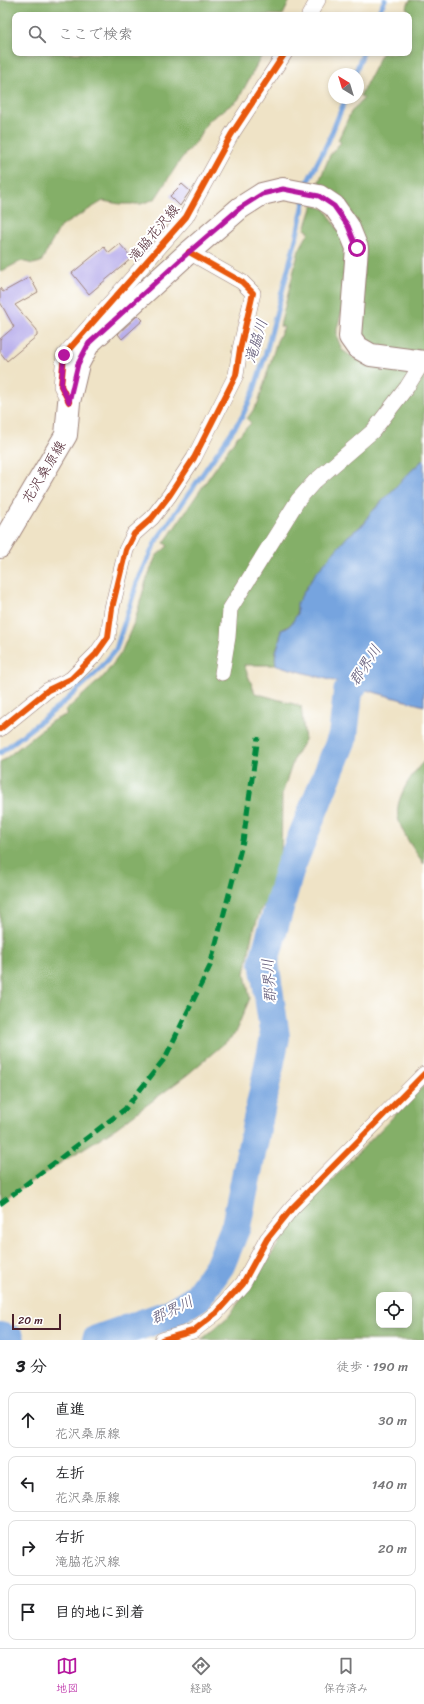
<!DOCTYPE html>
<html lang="ja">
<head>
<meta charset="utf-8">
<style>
  body { margin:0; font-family:Sriracha,"Klee One",sans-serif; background:#f6f6f6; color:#202124 }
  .controls { position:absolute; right:12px; bottom:12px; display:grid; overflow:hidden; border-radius:8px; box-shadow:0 2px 6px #0003 }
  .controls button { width:36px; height:36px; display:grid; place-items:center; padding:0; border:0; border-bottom:1px solid #e0e0e0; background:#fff; color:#202124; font:20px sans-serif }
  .compass { position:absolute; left:328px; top:68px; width:36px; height:36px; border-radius:50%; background:#fff; box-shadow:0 2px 6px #0003; rotate:322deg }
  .scale { position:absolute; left:12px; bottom:10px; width:49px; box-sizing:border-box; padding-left:4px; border:2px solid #4a1f2b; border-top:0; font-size:11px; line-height:14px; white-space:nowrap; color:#4a1f2b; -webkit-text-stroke:3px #fff; paint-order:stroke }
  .stop { position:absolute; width:12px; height:12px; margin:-9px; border:3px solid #b5179e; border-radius:50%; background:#fff }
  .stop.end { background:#b5179e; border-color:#fff; box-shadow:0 1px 4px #0008 }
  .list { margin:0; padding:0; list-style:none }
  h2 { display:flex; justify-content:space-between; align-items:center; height:52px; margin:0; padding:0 16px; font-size:17px }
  h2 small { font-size:13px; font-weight:400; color:#757577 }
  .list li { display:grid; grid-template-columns:26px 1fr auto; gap:12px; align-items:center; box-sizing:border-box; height:56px; margin:0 8px 8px; padding:0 8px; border:1px solid #e0e0e0; border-radius:8px }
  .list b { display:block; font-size:15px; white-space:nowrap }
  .list p { margin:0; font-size:13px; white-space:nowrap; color:#757577 }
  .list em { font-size:13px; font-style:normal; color:#757577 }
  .icon { flex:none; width:22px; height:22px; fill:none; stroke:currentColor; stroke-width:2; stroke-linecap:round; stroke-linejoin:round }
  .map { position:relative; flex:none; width:424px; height:1340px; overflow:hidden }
  .search { position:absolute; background:#fff; box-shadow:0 2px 6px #0003; left:12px; right:12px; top:12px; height:44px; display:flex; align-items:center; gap:10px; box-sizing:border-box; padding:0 14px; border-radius:8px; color:#757577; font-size:15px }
  .sheet { height:308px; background:#fff }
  nav { display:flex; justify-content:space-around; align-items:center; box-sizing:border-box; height:56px; border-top:1px solid #e0e0e0; background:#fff; font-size:11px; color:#757577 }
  nav a { display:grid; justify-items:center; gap:2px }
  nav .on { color:#b5179e }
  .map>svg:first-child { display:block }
  .forest { fill:#84af67; stroke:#676749; fill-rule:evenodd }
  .water { fill:#76a4df; stroke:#606285 }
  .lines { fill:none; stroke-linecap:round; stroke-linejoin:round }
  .stream { stroke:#76a4df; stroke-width:5 }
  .river { stroke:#76a4df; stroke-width:30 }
  .building { fill:#b0a5e9 }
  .street-casing { stroke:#9c8178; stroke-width:16 }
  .secondary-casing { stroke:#9c8178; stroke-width:24 }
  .street { stroke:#fff; stroke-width:15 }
  .secondary { stroke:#fff; stroke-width:22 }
  .quiet { stroke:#00873e; stroke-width:5; stroke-dasharray:10 5; stroke-linecap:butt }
  .cycleway-casing { stroke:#fff; stroke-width:8 }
  .cycleway { stroke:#e8590c; stroke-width:6 }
  .route { stroke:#b5179e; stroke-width:5 }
  .labels { text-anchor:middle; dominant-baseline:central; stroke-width:4; stroke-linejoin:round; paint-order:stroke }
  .street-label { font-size:14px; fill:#4a1f2b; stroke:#fff }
  .water-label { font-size:15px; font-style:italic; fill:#5c5473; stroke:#fff }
</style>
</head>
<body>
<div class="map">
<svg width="424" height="1340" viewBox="0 0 424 1340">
  <rect width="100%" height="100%" fill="#fff"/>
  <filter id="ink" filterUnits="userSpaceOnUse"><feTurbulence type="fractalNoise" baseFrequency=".025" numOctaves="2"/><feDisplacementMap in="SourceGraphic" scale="8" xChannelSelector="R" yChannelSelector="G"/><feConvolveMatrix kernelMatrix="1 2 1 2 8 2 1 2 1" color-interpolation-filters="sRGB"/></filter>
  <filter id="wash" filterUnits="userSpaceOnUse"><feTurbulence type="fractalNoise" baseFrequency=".012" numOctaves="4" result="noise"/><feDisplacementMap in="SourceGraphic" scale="16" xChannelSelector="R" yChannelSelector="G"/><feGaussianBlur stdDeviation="0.9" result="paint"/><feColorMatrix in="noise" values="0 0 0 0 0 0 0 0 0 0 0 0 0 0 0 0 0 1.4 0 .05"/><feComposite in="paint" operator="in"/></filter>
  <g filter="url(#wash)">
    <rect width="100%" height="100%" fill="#efe3c6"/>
    <g class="forest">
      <polygon points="0,0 290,0 283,15 15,15 15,53 263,53 238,100 208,121 198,139 181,159 155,199 141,204 120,204 103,201 60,227 41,262 33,264 21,261 0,272"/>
      <polygon points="410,0 424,0 424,352 394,354 368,343 359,326 365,252 322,186 318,184 330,155 341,142 338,140 351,112 364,98 360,96 382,53 409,53 409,15 405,15 409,10 406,8"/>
      <path d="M313,205L325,209L345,241V301L337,328V337L342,350L354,358L424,372V459L411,471L368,516L365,523L348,536L297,608C298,619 291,626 281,630C281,645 273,648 276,665H244L255,693L301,706L305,740L295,756L282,794L281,869L272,898L261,909L252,935L245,974L250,998L234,1035L187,1075L116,1128L0,1201V763L52,721L68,714L65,711L104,676L121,653L135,620L146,581L156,556L168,546L164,543L236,438L251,423L247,419L258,403L277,341L284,327L280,326L299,250L309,232L305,229Z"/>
      <path d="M424,761V864C415,851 404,837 399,821C392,802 411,775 424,761Z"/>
      <path d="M424,1085V1340H201L229,1316L263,1268L294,1219ZM379,1295H409V1325H379Z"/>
    </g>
    <path class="water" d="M424,459V706L276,665C273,649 281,645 281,630L287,628L292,623L297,614V603L315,574L348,536L365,523L368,516L411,471Z"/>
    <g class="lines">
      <g class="stream">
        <polyline points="377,15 385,0"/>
        <polyline points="355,74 363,53"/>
        <polyline points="306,188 308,181 328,142 346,98"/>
        <polyline points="0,753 61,705 98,671 116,649 137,583 156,541 242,417 253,393 265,356 296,239 305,198"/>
      </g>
      <g class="river">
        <polyline points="0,1337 10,1340"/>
        <polyline points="97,1340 168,1315 198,1297 220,1265 236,1226 275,1037 264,961 290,868 343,736 348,692 373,652"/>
      </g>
    </g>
    <g id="blocks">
      <g class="building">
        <polygon points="182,184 190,191 180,206 170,196"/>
        <polygon points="120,244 132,258 89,294 72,273 104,247 109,253"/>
        <polygon points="30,277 38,292 15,305 37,330 37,336 7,361 0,352 0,339 14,327 0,302 0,288 3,292"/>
        <polygon points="138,315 143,320 122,339 118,334"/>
      </g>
    </g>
  </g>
  <g filter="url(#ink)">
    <use href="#blocks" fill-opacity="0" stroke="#9c8178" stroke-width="1"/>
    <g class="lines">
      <g class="street-casing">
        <g id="street">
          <polyline points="309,15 318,0"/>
          <polyline points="69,402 61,386 64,355 186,217 231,135 285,53"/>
          <polyline points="222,673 228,637 230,609 298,500 314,482 373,431 407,387 422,363"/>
          <polyline points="0,729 48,690 71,679 96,654 108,637 112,608 126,550 134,534 152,518 169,496 194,458 236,375 240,349 253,293 242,282 189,252"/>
          <polyline points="162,1340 193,1331 216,1313 243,1283 267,1239 293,1207 424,1074"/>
        </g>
      </g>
      <g class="secondary-casing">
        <polyline id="secondary" points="0,547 66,435 69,402 78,364 89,343 189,252 240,208 262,194 283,189 319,196 334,206 348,226 357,248 350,337 357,347 371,355 424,362"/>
      </g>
      <use href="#street" class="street"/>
      <use href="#secondary" class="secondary"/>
      <polyline class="quiet" points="0,1204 125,1109 165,1058 210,966 243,841 258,737"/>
      <g class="cycleway-casing">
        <g id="cycleway">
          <polyline points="69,402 61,386 64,355 186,217 231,135 285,53"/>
          <polyline points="0,729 48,690 71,679 96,654 108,637 112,608 126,550 134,534 152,518 169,496 194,458 236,375 240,349 253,293 242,282 189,252"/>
          <polyline points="162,1340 193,1331 216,1313 243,1283 267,1239 293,1207 424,1074"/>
        </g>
      </g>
      <use href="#cycleway" class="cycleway"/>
    </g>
  </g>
  <g class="lines" filter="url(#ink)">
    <polyline class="route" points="64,355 61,386 69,402 78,364 89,343 189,252 240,208 262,194 283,189 319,196 334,206 348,226 357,248"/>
  </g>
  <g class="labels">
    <g class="street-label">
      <text transform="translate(154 233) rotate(-50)">滝脇花沢線</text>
      <text transform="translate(44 472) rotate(-59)">花沢桑原線</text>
    </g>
    <g class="water-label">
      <text transform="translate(256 341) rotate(-73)">滝脇川</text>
      <text transform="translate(365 665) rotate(-57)">郡界川</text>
      <text transform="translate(269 981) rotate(-94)">郡界川</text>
      <text transform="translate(172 1310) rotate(-26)">郡界川</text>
    </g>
  </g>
</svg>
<div class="controls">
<button><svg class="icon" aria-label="locate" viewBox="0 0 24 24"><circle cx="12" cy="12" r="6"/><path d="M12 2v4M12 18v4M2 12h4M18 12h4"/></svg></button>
</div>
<svg class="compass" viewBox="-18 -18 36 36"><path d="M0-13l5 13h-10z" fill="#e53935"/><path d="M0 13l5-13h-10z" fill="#757577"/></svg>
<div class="scale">20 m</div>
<div class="stop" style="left:357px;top:248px"></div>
<div class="stop end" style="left:64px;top:355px"></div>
<div class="search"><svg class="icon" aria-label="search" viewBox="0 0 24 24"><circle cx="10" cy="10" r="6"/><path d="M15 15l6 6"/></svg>ここで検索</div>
</div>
<section class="sheet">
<h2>3 分<small>徒歩 · 190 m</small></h2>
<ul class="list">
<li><svg class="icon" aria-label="ahead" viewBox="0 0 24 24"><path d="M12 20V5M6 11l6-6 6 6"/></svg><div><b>直進</b><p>花沢桑原線</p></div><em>30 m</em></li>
<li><svg class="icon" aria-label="left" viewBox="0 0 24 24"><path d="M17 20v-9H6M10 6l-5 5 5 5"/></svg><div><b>左折</b><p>花沢桑原線</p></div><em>140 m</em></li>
<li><svg class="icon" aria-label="right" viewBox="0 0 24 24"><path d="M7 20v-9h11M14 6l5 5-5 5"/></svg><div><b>右折</b><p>滝脇花沢線</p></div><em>20 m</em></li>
<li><svg class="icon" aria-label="arrive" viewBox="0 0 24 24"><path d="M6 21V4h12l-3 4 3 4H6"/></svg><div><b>目的地に到着</b></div></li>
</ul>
</section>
<nav>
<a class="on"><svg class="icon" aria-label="map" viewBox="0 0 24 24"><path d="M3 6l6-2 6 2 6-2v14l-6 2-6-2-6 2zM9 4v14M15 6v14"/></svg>地図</a>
<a><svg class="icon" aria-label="directions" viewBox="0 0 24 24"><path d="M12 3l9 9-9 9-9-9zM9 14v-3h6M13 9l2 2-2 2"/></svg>経路</a>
<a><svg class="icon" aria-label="saved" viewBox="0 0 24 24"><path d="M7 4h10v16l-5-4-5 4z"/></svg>保存済み</a>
</nav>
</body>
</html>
